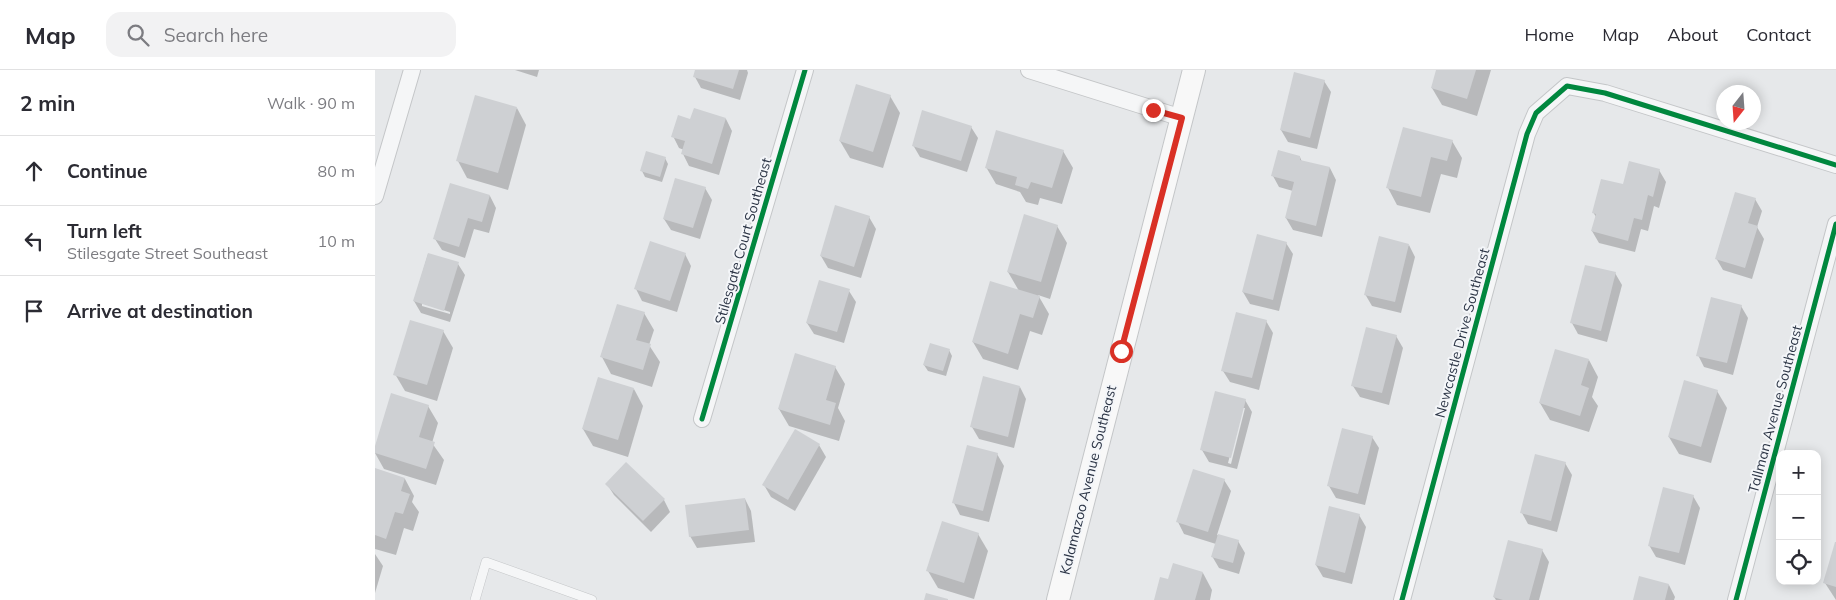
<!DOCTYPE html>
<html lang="en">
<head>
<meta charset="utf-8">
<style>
  body { margin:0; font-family:Mulish,sans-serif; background:#f2f2f3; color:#2b2b33 }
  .controls { position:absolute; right:15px; bottom:15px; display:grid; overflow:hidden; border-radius:10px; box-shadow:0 2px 12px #0003 }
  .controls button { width:45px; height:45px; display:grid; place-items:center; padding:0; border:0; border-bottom:1px solid #e1e1e2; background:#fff; color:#2b2b33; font:25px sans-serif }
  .compass { position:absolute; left:1341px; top:15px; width:45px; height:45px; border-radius:50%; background:#fff; box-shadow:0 2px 12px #0003; rotate:197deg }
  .stop { position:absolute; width:15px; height:15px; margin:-11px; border:4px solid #d93025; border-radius:50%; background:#fff }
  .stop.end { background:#d93025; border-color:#fff; box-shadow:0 1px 5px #0008 }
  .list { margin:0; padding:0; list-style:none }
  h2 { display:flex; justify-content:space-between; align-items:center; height:65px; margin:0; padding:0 20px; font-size:21px }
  h2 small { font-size:16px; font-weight:400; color:#7c7c81 }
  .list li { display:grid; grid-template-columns:32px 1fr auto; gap:15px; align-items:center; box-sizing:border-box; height:70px; padding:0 20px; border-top:1px solid #e1e1e2 }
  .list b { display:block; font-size:19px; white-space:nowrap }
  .list p { margin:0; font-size:16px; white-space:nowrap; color:#7c7c81 }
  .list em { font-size:16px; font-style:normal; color:#7c7c81 }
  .icon { flex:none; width:28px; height:28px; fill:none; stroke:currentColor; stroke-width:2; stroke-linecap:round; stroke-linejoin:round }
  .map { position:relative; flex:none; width:1461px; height:530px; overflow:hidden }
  header { display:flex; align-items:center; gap:30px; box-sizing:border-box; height:70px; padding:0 25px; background:#fff; border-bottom:1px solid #e1e1e2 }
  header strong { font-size:24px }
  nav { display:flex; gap:28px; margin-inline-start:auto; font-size:18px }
  .search { width:350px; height:45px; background:#f2f2f3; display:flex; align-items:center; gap:12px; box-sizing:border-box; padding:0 18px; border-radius:15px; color:#7c7c81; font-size:19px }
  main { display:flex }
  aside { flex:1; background:#fff }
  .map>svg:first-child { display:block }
  .shadow { fill:#0003; fill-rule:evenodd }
  .building { fill:#ced0d3 }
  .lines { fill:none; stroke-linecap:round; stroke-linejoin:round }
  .service-casing { stroke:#c4c6c8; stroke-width:10 }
  .minor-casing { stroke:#c4c6c8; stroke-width:18 }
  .secondary-casing { stroke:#c4c6c8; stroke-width:24 }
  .service { stroke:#f5f6f7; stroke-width:9 }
  .minor { stroke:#f5f6f7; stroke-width:16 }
  .secondary { stroke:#f8f8f8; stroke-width:22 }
  .cycleway-casing { stroke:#f4f6f9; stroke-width:8 }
  .cycleway { stroke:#00873e; stroke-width:5 }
  .route { stroke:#d93025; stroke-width:6 }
  .labels { text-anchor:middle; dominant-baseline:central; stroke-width:4; stroke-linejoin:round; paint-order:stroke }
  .street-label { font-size:14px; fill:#2b3445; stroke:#f4f6f9 }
</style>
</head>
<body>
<header>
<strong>Map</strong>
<div class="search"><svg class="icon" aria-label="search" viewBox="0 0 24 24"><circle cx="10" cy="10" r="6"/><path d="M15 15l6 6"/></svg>Search here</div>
<nav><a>Home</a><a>Map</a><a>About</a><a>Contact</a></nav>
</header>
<main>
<aside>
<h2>2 min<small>Walk · 90 m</small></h2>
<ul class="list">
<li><svg class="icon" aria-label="ahead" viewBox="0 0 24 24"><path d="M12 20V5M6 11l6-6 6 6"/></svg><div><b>Continue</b></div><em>80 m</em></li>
<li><svg class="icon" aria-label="left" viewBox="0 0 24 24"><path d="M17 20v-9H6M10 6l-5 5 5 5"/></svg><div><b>Turn left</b><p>Stilesgate Street Southeast</p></div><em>10 m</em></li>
<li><svg class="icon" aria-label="arrive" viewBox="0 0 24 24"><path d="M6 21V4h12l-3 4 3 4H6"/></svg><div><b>Arrive at destination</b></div></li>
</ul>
</aside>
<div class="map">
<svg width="1461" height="530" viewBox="0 0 1461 530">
  <rect width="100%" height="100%" fill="#e6e8ea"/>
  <g class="shadow">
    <polygon points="140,0 164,0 162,7"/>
    <polygon points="322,0 372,0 373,3 365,30 326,18 320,7"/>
    <polygon points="1062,0 1116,0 1102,46 1067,35 1057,18"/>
    <polygon points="949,11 956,22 942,79 913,72 906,60"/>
    <polygon points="515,26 525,43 508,98 475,88 465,71"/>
    <polygon points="142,38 151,55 133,120 92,108 83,91"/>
    <polygon points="351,49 357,61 344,105 314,96 308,84 309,80 304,78 298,66 316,50"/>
    <polygon points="596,57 603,68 592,102 545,87 538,75"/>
    <polygon points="1077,71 1087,88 1082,108 1066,104 1055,143 1022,135 1013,118"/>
    <polygon points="688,81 698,98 687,134 665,128 663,135 651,132 645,122 621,114 611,97"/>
    <polygon points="925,87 927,92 955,98 961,110 947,167 918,160 911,148 918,121 904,117 898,106"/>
    <polygon points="290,88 293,94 287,112 270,107 267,101"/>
    <polygon points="1284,100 1291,112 1284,138 1279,136 1273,161 1266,159 1260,182 1224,173 1217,161 1221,147 1218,142 1249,116"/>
    <polygon points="76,115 115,126 121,138 114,163 99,159 90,188 67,180 60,169"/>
    <polygon points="330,118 337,130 325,169 296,160 289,149"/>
    <polygon points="1380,129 1387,141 1382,157 1389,169 1377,209 1348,200 1341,188"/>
    <polygon points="494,147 501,159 486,208 453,198 446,186"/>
    <polygon points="682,156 692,173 675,229 663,225 674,244 667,265 655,261 643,300 608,289 598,272 616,212 644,221 633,202"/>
    <polygon points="911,173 918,184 904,241 875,234 868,222"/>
    <polygon points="1034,175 1040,187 1026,243 997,236 990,224"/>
    <path d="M53,184L83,194L90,205L75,252L46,243L39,231ZM47,233L75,242V244L47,236Z"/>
    <polygon points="310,184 316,196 302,242 267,231 261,219"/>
    <polygon points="1240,203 1247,215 1232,272 1203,264 1197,253"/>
    <polygon points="474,221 481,232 469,273 439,264 432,253"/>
    <polygon points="1366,236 1373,248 1358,305 1329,297 1323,285"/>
    <polygon points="269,243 279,260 274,275 285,292 277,317 236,304 227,287"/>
    <polygon points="891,251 898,263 884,320 855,312 848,301"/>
    <polygon points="68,261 78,278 62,331 30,321 20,304"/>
    <polygon points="1021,266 1028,278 1014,335 985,327 978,316"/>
    <polygon points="574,280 577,286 571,306 553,301 549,295"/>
    <polygon points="1214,290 1223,307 1217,327 1223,336 1214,362 1175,350 1165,333"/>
    <polygon points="460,297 470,314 463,338 470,351 464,371 414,356 404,339"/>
    <polygon points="645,317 651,329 639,378 604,369 597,357"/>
    <polygon points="259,319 268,336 253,387 218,376 208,359"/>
    <polygon points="1342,321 1352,338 1336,393 1304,384 1294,367"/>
    <path d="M870,330L877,342L862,399L834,392L827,380ZM867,338H870L856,394L853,393Z"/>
    <polygon points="53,336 63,353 57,373 69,390 61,415 9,399 0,383 0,380"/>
    <polygon points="997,367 1004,378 990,435 961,428 954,416"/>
    <polygon points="444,375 451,387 420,441 396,427 389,415"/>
    <polygon points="622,384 629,396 614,452 585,445 579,433"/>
    <polygon points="1190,393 1197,405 1182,462 1153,454 1147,443"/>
    <polygon points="0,400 30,409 39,426 37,432 44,442 38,461 29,458 21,485 0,479"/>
    <polygon points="849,410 856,421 842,465 863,471 870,483 864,504 844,498 837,486 841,474 809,464 803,452"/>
    <polygon points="232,414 289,430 295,442 276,462 239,425"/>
    <polygon points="1318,426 1325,438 1310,495 1281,487 1274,475"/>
    <polygon points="370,429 376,441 380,472 322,478 315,466"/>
    <polygon points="984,445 991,457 977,514 948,507 941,495"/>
    <polygon points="603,464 613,481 599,529 563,518 553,501"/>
    <polygon points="1461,474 1461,530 1450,513"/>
    <polygon points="1167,480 1174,492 1164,530 1121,530 1119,527"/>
    <polygon points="0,484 8,496 0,523"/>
    <polygon points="828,503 837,520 835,530 780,530 794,511"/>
    <polygon points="1294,515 1300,527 1299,530 1259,530"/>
  </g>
  <g class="building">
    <polygon points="320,0 364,0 358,19 318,7"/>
    <polygon points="1061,0 1101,0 1092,29 1056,18"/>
    <polygon points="919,2 950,10 935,68 905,60"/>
    <polygon points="481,14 516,25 498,82 464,71"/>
    <polygon points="100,25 142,37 123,103 81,91"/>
    <polygon points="319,38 351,48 337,94 306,84 310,71 296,67 303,45 315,49"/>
    <polygon points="547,40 597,56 586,91 537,76"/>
    <polygon points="1028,57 1078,70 1072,91 1056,87 1046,127 1011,118"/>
    <polygon points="621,60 689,80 677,118 656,112 653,119 640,115 642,107 610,98"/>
    <polygon points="903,80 925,86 925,90 955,97 941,156 910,148 919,112 896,106"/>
    <polygon points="271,81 291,87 285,107 265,101"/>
    <polygon points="1254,91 1285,99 1278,127 1273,125 1267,150 1259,148 1253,171 1216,161 1221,144 1217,143 1226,109 1248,114"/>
    <polygon points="300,108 331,117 318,158 288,149"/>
    <polygon points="75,113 115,125 107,152 93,148 84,177 58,169"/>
    <polygon points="1360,122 1381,128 1373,153 1383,156 1370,198 1340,189"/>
    <polygon points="460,135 495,146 479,197 445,186"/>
    <polygon points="649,144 683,155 666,212 632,202"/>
    <polygon points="882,164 912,172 898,230 867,222"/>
    <polygon points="1004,166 1034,174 1020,232 989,225"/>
    <polygon points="275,171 311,183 295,231 259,219"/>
    <polygon points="53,183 84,192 69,241 38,231"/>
    <polygon points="1210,195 1241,202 1226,261 1195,253"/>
    <polygon points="444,210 475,219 462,262 431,253"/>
    <polygon points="615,211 665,226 658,248 645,244 633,284 597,272"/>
    <polygon points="1336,227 1367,235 1352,293 1321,286"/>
    <polygon points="242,234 270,242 261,270 276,274 268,300 225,287"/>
    <polygon points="861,242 892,250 877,308 846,301"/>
    <polygon points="35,250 69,260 52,315 18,305"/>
    <polygon points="991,257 1022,265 1007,323 976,316"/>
    <polygon points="555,273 575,279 568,301 548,295"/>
    <polygon points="1180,279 1214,289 1206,315 1214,318 1205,346 1164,333"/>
    <polygon points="420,283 461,296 451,330 461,333 455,355 403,339"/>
    <polygon points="608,306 645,316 633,367 595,357"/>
    <polygon points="223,307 259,318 243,370 207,359"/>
    <polygon points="1309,310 1343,320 1326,377 1293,367"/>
    <polygon points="840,321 871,329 856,388 825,380"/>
    <polygon points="16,323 54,335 44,367 60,372 51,399 0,383 0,376"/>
    <polygon points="967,358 998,366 983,424 952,416"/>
    <polygon points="420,359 445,374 413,430 387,415"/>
    <polygon points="592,375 623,383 608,441 577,433"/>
    <polygon points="1160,384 1191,392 1176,451 1145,443"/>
    <polygon points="251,392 290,429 268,451 230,414"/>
    <polygon points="0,398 30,408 26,421 35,424 28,444 20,442 11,469 0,465"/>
    <polygon points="818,399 850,409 833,462 801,452"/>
    <polygon points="1288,417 1319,425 1304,483 1273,476"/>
    <polygon points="370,428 374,460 314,467 310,435"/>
    <polygon points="954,436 985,444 970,503 940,495"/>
    <polygon points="567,451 604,463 589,513 551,501"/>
    <polygon points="843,464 864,470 858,493 836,487"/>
    <polygon points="1133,470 1168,479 1154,530 1128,530 1118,527"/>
    <polygon points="1460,472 1461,472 1461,517 1448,513"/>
    <polygon points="798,493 828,502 820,530 779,530 785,507 793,509"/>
    <polygon points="1264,506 1294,514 1290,530 1258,530"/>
    <polygon points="551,523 573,529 573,530 549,530"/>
  </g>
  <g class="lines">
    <g class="service-casing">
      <polyline id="service" points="100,530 111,492 217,530"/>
    </g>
    <g class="minor-casing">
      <g id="minor">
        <polyline points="654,0 807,48"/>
        <polyline points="0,126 37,0"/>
        <polyline points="327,349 430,0"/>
        <polyline points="1027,530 1152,64 1161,43 1192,16 1230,23 1461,95"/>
        <polyline points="1361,530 1461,154"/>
      </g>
    </g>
    <g class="secondary-casing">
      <polyline id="secondary" points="683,530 819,0"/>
    </g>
    <use href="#service" class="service"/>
    <use href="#minor" class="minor"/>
    <use href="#secondary" class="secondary"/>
    <g class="cycleway-casing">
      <g id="cycleway">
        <polyline points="327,349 430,0"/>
        <polyline points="1027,530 1152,64 1161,43 1192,16 1230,23 1461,95"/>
        <polyline points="1361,530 1461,154"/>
      </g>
    </g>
    <use href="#cycleway" class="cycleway"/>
  </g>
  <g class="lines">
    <polyline class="route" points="746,281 807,48 778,40"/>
  </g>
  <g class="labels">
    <g class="street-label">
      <text transform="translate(368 171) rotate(-74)">Stilesgate Court Southeast</text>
      <text transform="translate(1087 263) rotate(-75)">Newcastle Drive Southeast</text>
      <text transform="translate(1400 339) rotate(-75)">Tallman Avenue Southeast</text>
      <text transform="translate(713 410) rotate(-76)">Kalamazoo Avenue Southeast</text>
    </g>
  </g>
</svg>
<div class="controls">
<button>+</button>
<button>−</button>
<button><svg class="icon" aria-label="locate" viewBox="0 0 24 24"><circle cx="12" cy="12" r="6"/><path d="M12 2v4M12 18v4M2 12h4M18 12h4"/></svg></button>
</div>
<svg class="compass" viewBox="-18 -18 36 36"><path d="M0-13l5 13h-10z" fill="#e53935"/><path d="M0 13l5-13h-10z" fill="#7c7c81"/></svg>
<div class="stop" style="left:746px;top:281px"></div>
<div class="stop end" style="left:778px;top:40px"></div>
</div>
</main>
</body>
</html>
